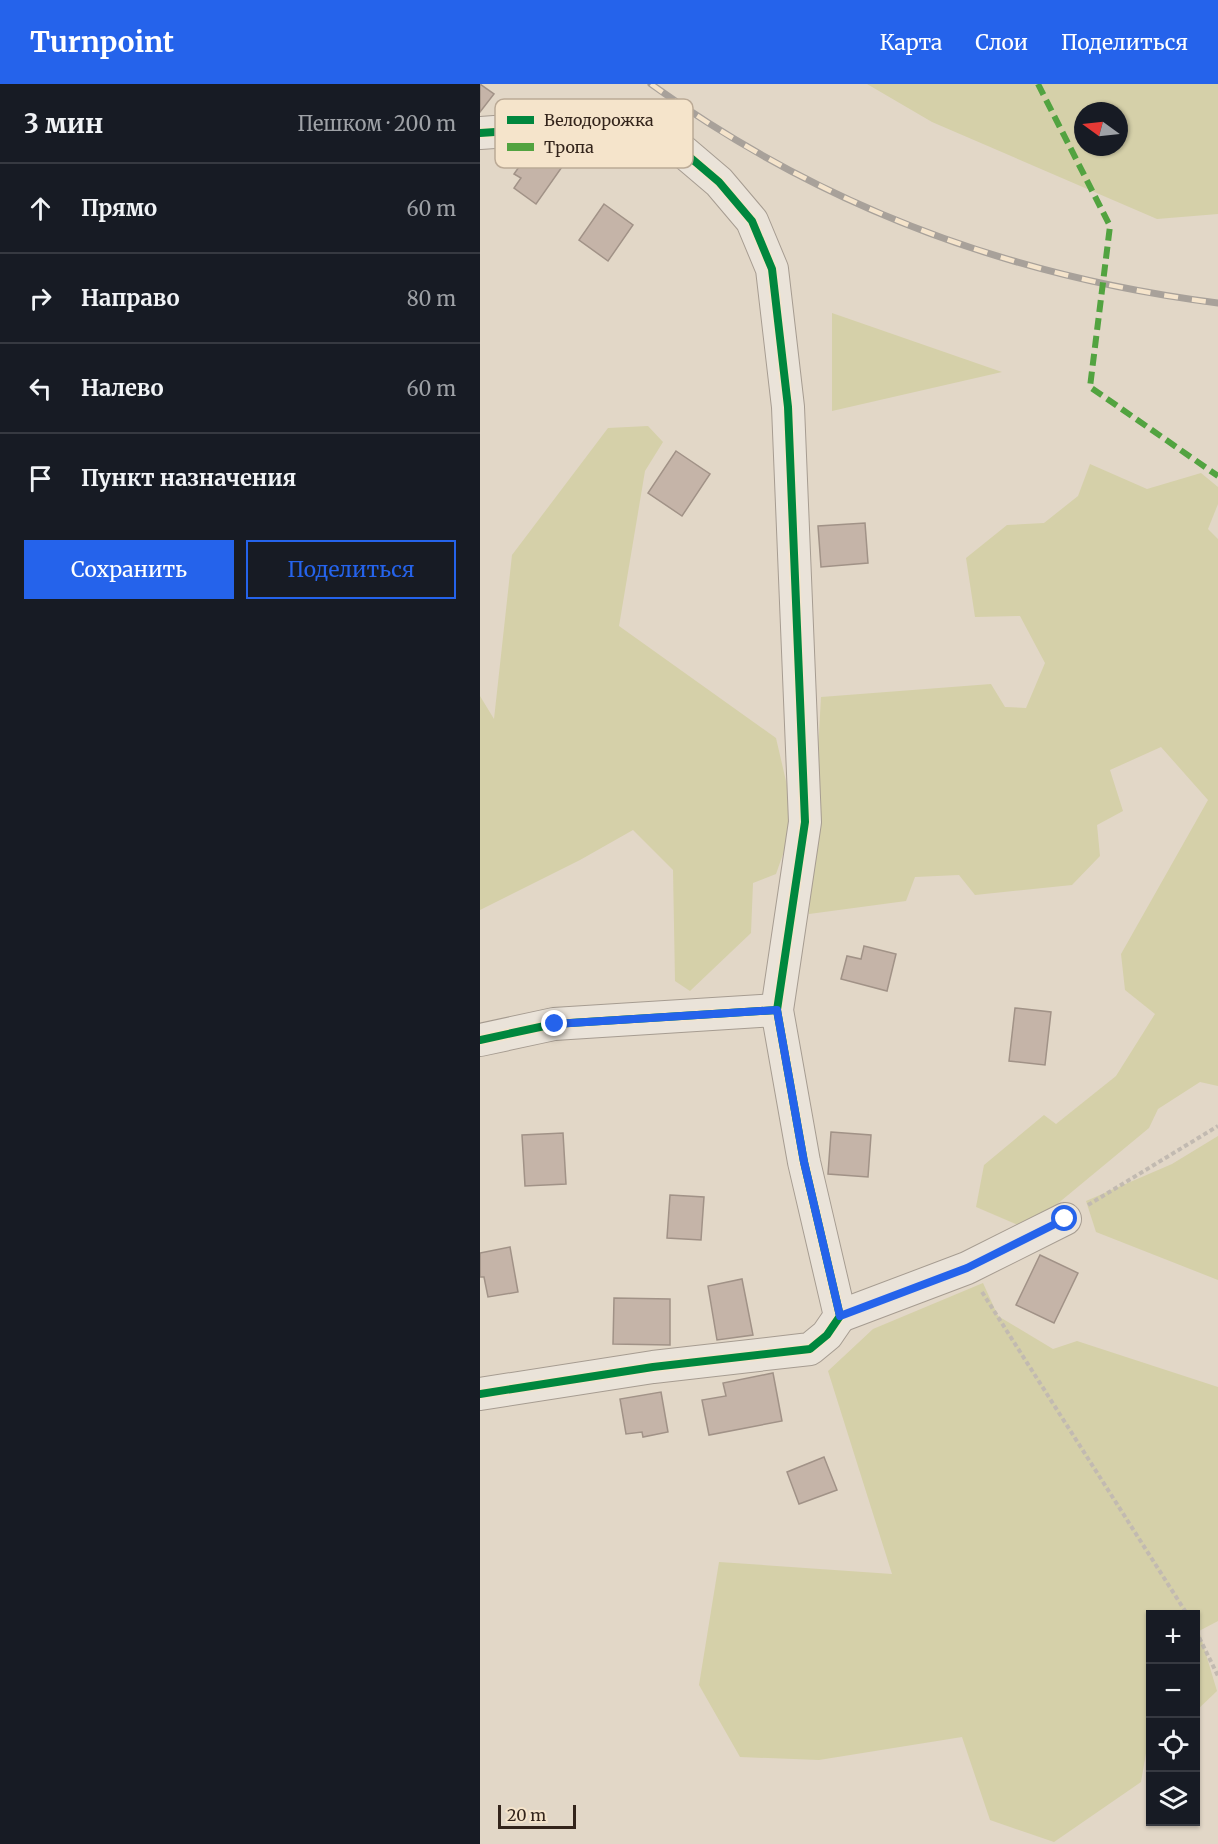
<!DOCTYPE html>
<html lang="ru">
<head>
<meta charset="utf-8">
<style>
  body { margin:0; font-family:Merriweather,serif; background:#20242c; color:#f1f3f6 }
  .controls { position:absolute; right:18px; bottom:18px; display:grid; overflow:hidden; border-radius:0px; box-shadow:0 2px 4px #0004 }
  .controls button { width:54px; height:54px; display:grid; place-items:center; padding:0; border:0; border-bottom:2px solid #363941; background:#171b24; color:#f1f3f6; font:30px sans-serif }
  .compass { position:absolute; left:594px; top:18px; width:54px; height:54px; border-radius:50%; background:#171b24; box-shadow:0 2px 4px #0004; rotate:285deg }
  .scale { position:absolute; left:18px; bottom:15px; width:78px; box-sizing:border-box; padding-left:6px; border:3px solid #33241b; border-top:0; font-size:16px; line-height:21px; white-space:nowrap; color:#33241b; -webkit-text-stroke:4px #f5e4cb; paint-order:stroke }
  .stop { position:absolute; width:18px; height:18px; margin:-14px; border:4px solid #2563eb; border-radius:50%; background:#fff }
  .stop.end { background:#2563eb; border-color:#fff; box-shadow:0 2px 6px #0008 }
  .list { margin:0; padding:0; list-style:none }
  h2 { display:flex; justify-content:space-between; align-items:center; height:78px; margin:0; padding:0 24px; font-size:26px }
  h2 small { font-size:20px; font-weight:400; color:#9ea1a6 }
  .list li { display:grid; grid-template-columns:39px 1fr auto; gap:18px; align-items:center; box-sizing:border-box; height:90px; padding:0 24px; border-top:2px solid #363941 }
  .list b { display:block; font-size:22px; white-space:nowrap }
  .list em { font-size:20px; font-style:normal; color:#9ea1a6 }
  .actions { display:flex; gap:12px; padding:18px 24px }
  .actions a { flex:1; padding:14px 0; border:2px solid #2563eb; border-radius:0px; text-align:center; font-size:21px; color:#2563eb }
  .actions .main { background:#2563eb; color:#fff }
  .icon { flex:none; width:33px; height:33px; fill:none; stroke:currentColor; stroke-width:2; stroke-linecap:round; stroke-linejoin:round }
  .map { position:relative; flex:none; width:738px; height:1760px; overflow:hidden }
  header { display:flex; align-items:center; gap:36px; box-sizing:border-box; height:84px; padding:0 30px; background:#2563eb; color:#fff }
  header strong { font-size:28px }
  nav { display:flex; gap:33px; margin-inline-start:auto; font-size:21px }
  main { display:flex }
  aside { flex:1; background:#171b24 }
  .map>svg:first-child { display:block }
  .green { fill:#d5d0a9; fill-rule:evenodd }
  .building { fill:#c5b4a8; stroke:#a19287; stroke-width:1.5 }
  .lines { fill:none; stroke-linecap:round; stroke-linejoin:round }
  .minor-casing { stroke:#a69c91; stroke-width:34 }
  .path { stroke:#c2bab1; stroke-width:4; stroke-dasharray:4.5 3; stroke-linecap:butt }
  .minor { stroke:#eae3d9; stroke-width:32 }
  .rail-casing { stroke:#a8a19a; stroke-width:7 }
  .rail { stroke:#f5e4cb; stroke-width:4.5; stroke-dasharray:14; stroke-linecap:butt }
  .quiet { stroke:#52a340; stroke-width:6; stroke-dasharray:12 6; stroke-linecap:butt }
  .cycleway-casing { stroke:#f5e4cb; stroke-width:11 }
  .cycleway { stroke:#00873e; stroke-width:8 }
  .route { stroke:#2563eb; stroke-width:8 }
  .key { fill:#f5e4cb; stroke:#bbaa96; stroke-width:1.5 }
  .key-label { font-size:16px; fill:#33241b }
</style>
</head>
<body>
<header>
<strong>Turnpoint</strong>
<nav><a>Карта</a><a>Слои</a><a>Поделиться</a></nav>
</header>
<main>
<aside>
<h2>3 мин<small>Пешком · 200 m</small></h2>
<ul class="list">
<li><svg class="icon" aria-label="ahead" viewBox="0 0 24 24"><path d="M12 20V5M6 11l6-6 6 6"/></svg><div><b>Прямо</b></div><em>60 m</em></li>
<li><svg class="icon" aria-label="right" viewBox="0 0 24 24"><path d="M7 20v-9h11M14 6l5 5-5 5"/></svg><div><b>Направо</b></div><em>80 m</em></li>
<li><svg class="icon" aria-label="left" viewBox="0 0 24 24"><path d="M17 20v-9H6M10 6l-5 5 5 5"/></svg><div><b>Налево</b></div><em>60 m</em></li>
<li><svg class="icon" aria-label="arrive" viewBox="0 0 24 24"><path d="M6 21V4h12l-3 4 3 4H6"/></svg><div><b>Пункт назначения</b></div></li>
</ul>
<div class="actions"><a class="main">Сохранить</a><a>Поделиться</a></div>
</aside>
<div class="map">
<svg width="738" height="1760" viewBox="0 0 738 1760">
  <rect width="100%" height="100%" fill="#e2d7c7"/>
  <g class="green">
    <path d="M387,0H738V130L677,135L452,38ZM603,27H639V63H603Z"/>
    <polygon points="352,229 522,288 352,327"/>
    <polygon points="168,342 183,358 165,387 139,542 296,654 315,736 296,790 273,799 271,849 210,907 195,897 193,786 153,746 100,776 0,826 0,612 14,635 32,471 128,344"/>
    <polygon points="610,380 667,405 721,389 738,403 738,420 728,445 738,455 738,1002 720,998 678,1025 669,1044 547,1145 496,1123 504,1081 564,1031 576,1040 636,992 675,930 645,906 641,870 728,716 681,663 630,686 643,727 617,741 620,772 592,801 495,811 479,791 435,793 426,817 329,830 341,613 511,600 525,623 546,624 565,579 540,532 495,533 486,474 527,441 564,439 598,412"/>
    <polygon points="738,1052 738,1196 616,1148 606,1117 692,1080"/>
    <polygon points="503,1199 518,1232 573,1265 597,1257 738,1303 738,1537 719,1547 737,1607 716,1627 716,1530 670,1530 670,1646 661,1698 574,1758 510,1736 482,1653 339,1676 260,1673 219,1601 239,1478 412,1490 348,1287 393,1245"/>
  </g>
  <g class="building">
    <polygon points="0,0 14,10 0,28"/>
    <polygon points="60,53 89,73 56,120 34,104 41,94 34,90"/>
    <polygon points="124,120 153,141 128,177 99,156"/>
    <polygon points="196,367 230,390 202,432 168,409"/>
    <polygon points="385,439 388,479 341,483 338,442"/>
    <polygon points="384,862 416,870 407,907 361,895 367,872 381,875"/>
    <polygon points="535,924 571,928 565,981 529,977"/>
    <polygon points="351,1048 391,1051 388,1093 348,1090"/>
    <polygon points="83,1049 86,1100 45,1102 42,1051"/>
    <polygon points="190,1111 224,1113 221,1156 187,1154"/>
    <polygon points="30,1163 38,1208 8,1213 4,1193 0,1193 0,1169"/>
    <polygon points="560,1171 598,1189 574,1239 536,1221"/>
    <polygon points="262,1195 273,1251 237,1256 228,1202"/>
    <polygon points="134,1214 190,1215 190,1261 133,1260"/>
    <polygon points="293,1289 302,1337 229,1351 222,1316 246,1312 243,1299"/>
    <polygon points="181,1308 188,1348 163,1353 162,1348 146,1350 140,1315"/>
    <polygon points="344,1373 357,1406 319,1420 307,1388"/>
  </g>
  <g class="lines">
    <g class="minor-casing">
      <g id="minor">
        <polyline points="0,49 57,45 103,35 138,36 185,52 239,98 272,137 292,185 308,323 325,738 297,926 324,1078 360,1232 347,1251 330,1265 173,1283 0,1310"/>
        <polyline points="0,956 74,940 297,926"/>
        <polyline points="360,1232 487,1184 585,1135"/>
      </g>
    </g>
    <g class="path">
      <polyline points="608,1121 738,1042"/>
      <polyline points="502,1208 707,1530"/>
      <polyline points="716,1547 738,1592"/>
    </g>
    <use href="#minor" class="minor"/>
    <g class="rail-casing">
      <path id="rail" d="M171,0C340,122 531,193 738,219"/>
    </g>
    <use href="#rail" class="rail"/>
    <polyline class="quiet" points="558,0 630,142 610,303 738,392"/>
    <g class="cycleway-casing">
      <g id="cycleway">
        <polyline points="0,49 57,45 103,35 138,36 185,52 239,98 272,137 292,185 308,323 325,738 297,926 324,1078 360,1232 347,1251 330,1265 173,1283 0,1310"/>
        <polyline points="0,956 74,940 297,926"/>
      </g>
    </g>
    <use href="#cycleway" class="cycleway"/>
  </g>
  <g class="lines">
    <polyline class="route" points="75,940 297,926 324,1078 360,1232 487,1184 585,1135"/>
  </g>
  <rect x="15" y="15" width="198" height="69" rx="9" class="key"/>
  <rect x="27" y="32" width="27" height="8" fill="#00873e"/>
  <rect x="27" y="59" width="27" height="8" fill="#52a340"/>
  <g class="key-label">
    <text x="64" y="42">Велодорожка</text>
    <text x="64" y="69">Тропа</text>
  </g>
</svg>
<div class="controls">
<button>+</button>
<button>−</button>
<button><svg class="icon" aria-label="locate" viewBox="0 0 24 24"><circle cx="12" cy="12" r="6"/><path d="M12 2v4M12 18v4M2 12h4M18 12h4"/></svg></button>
<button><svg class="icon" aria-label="layers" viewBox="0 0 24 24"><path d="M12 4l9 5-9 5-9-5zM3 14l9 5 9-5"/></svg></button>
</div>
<svg class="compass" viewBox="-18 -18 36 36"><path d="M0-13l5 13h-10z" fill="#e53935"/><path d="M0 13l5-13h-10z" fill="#9ea1a6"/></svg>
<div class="scale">20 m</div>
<div class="stop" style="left:585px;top:1135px"></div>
<div class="stop end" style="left:75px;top:940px"></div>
</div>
</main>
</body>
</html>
